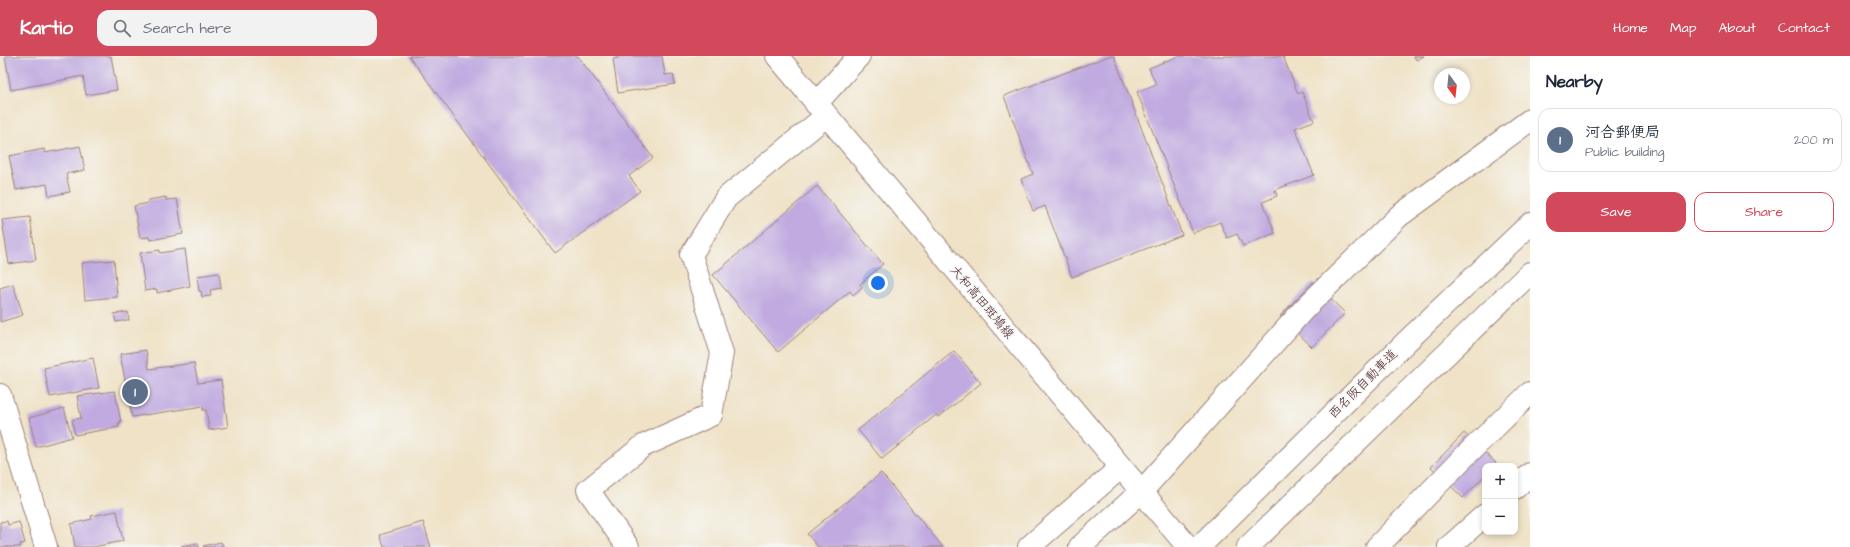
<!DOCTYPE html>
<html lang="en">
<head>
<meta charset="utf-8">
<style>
  body { margin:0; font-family:"Architects Daughter","Klee One",sans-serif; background:#f2f2f3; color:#1f2937 }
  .controls { position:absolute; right:12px; bottom:12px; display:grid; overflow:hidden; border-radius:8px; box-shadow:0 2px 6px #0003 }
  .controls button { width:36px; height:36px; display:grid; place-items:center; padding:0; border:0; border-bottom:1px solid #e0e1e3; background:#fff; color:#1f2937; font:20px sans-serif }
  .compass { position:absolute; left:1434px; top:12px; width:36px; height:36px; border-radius:50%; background:#fff; box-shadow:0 2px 6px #0003; rotate:165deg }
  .you { position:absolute; left:878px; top:227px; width:14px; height:14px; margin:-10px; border:3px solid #fff; border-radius:50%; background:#1a73e8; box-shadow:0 0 0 6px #1a73e833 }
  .badge { display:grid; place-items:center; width:26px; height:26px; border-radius:50%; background:#d1495b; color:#fff; font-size:13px; font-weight:700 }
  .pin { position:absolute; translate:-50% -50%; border:2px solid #fff; box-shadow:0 1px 4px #0006 }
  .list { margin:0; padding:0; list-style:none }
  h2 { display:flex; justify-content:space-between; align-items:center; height:52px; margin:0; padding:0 16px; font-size:17px }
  h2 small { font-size:13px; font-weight:400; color:#747a83 }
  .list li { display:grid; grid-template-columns:26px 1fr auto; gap:12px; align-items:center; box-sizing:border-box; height:64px; margin:0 8px 8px; padding:0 8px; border:1px solid #e0e1e3; border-radius:12px }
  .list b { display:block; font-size:15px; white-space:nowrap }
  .list p { margin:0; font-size:13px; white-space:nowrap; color:#747a83 }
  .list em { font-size:13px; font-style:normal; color:#747a83 }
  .actions { display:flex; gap:8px; padding:12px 16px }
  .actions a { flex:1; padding:9px 0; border:1px solid #d1495b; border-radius:12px; text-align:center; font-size:14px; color:#d1495b }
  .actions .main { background:#d1495b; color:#fff }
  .icon { flex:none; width:22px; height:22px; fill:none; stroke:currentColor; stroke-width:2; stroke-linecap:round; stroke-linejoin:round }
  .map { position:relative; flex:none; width:1530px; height:491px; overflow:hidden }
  header { display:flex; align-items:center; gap:24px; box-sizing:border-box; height:56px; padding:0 20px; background:#d1495b; color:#fff }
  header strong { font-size:19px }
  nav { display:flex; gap:22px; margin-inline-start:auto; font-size:14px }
  .search { width:280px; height:36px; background:#f2f2f3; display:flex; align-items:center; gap:10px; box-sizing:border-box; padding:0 14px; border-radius:12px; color:#747a83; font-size:15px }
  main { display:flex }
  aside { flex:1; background:#fff }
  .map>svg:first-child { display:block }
  .building { fill:#c0aae0 }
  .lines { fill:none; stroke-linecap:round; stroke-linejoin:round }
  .street-casing { stroke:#9c8078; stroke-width:24 }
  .secondary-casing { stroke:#9c8078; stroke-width:24 }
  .primary-casing { stroke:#9c8078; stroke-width:24 }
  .highway-casing { stroke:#9c8078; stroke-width:24 }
  .street { stroke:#fff; stroke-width:22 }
  .secondary { stroke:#fff; stroke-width:22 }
  .primary { stroke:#fff; stroke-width:22 }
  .highway { stroke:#fff; stroke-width:22 }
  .labels { text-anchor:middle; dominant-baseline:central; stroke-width:3; stroke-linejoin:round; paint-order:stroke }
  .street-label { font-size:13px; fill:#4a1f2b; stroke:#f6f6f2 }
</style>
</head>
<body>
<header>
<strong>Kartio</strong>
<div class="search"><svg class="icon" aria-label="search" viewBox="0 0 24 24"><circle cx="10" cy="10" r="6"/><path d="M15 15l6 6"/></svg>Search here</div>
<nav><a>Home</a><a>Map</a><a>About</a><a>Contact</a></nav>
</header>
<main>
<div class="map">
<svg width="1530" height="491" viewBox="0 0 1530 491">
  <rect width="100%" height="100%" fill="#f6f6f2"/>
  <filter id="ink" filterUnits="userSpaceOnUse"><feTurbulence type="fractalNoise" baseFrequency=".025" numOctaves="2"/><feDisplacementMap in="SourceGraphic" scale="8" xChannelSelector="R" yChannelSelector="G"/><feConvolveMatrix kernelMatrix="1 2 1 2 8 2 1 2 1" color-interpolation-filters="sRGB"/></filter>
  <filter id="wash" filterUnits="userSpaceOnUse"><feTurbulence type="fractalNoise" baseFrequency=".012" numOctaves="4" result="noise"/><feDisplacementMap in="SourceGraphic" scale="16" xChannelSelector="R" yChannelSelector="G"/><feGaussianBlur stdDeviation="0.9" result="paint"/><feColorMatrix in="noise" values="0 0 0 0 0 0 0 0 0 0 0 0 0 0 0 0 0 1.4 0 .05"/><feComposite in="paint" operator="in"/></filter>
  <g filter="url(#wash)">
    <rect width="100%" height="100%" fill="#efe2c6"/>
    <g id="blocks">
      <g class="building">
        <polygon points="5,0 111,0 117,34 86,39 83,20 11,34"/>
        <polygon points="409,0 578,0 653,102 629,120 640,135 555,197"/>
        <polygon points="618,0 662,0 665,19 673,18 675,28 618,37 613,3 618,2"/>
        <polygon points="1109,0 1114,0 1182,179 1072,221 1045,150 1033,155 1021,123 1033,118 1004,40"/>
        <polygon points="1179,0 1283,0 1298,38 1302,36 1314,65 1295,72 1314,119 1275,134 1277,140 1263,146 1275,177 1243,190 1237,178 1227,182 1220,166 1193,177 1137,36 1156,28 1149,12"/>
        <polygon points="1414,0 1424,0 1416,4"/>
        <polygon points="80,90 85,114 66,118 70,136 49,140 47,128 16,134 9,100 44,93 45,97"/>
        <polygon points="817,130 883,208 860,228 862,231 853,239 850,235 778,296 713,219"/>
        <polygon points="166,141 166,144 177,143 183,178 150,184 149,181 140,182 134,150 148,147 148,144"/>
        <polygon points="30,161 36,204 9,208 2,164"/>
        <polygon points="185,193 190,230 157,237 157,233 145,235 140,197 160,194 160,197"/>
        <polygon points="114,204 117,241 85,244 82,207"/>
        <polygon points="219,217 221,232 210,234 211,240 202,241 201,235 199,235 197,220"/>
        <polygon points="1313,226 1345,257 1312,291 1280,260"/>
        <polygon points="13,228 23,259 0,266 0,232"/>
        <polygon points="128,256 129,264 116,266 114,258"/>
        <polygon points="146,294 149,313 194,307 198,327 221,324 228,371 209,374 206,354 203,354 203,350 132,361 120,298"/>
        <polygon points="954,295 981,327 939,361 936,359 882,403 858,374"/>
        <polygon points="93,302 99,332 50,341 44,312"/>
        <polygon points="115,335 121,367 118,367 119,371 75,379 72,364 81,362 77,340"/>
        <polygon points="64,352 72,381 36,391 29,362"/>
        <polygon points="1464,377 1496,407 1494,410 1485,410 1485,419 1463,442 1431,411"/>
        <polygon points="881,417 943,491 818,491 807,478"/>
        <polygon points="117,455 123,485 94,491 75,491 71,468 92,463 91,460"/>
        <polygon points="7,465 8,469 19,466 25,487 20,488 21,491 0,491 0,466"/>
        <polygon points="423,466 431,491 384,491 380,479"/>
        <polygon points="221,486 223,491 204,491 203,490"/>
        <polygon points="198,487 199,491 181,491 181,490"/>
      </g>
    </g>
  </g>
  <g filter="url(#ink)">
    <use href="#blocks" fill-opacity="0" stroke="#9c8078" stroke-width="1"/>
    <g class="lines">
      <g class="street-casing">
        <g id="street">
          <polyline points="1515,432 1530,418"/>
          <polyline points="628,491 588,434 643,390 711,359 722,297 691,199 726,142 826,60"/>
          <polyline points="1029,491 1120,412"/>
          <polyline points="1449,491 1485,459"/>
        </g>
      </g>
      <g class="secondary-casing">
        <g id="secondary">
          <polyline points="816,48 859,0"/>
          <polyline points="0,339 46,491"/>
        </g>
      </g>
      <g class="primary-casing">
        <polyline id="primary" points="777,0 1188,491"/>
      </g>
      <g class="highway-casing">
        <g id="highway">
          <polyline points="1080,491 1142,435 1305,252 1399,160 1530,64"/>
          <polyline points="1199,491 1406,286 1530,168"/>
          <polyline points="1248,491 1530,217"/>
          <polyline points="1377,491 1460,405 1530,337"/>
        </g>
      </g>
      <use href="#street" class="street"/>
      <use href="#secondary" class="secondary"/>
      <use href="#primary" class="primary"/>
      <use href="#highway" class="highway"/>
    </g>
  </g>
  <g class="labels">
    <g class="street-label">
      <text transform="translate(982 246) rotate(50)">大和高田斑鳩線</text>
      <text transform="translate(1363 328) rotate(-45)">西名阪自動車道</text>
    </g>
  </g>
</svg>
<div class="controls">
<button>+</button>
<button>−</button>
</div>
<svg class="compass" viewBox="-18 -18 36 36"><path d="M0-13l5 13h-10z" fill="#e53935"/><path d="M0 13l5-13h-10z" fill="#747a83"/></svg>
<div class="you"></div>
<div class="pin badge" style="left:135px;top:336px;background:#5c6f8a">1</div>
</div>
<aside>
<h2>Nearby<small></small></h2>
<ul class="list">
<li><span class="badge" style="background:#5c6f8a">1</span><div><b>河合郵便局</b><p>Public building</p></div><em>200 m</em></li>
</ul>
<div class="actions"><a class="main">Save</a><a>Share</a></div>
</aside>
</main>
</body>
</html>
